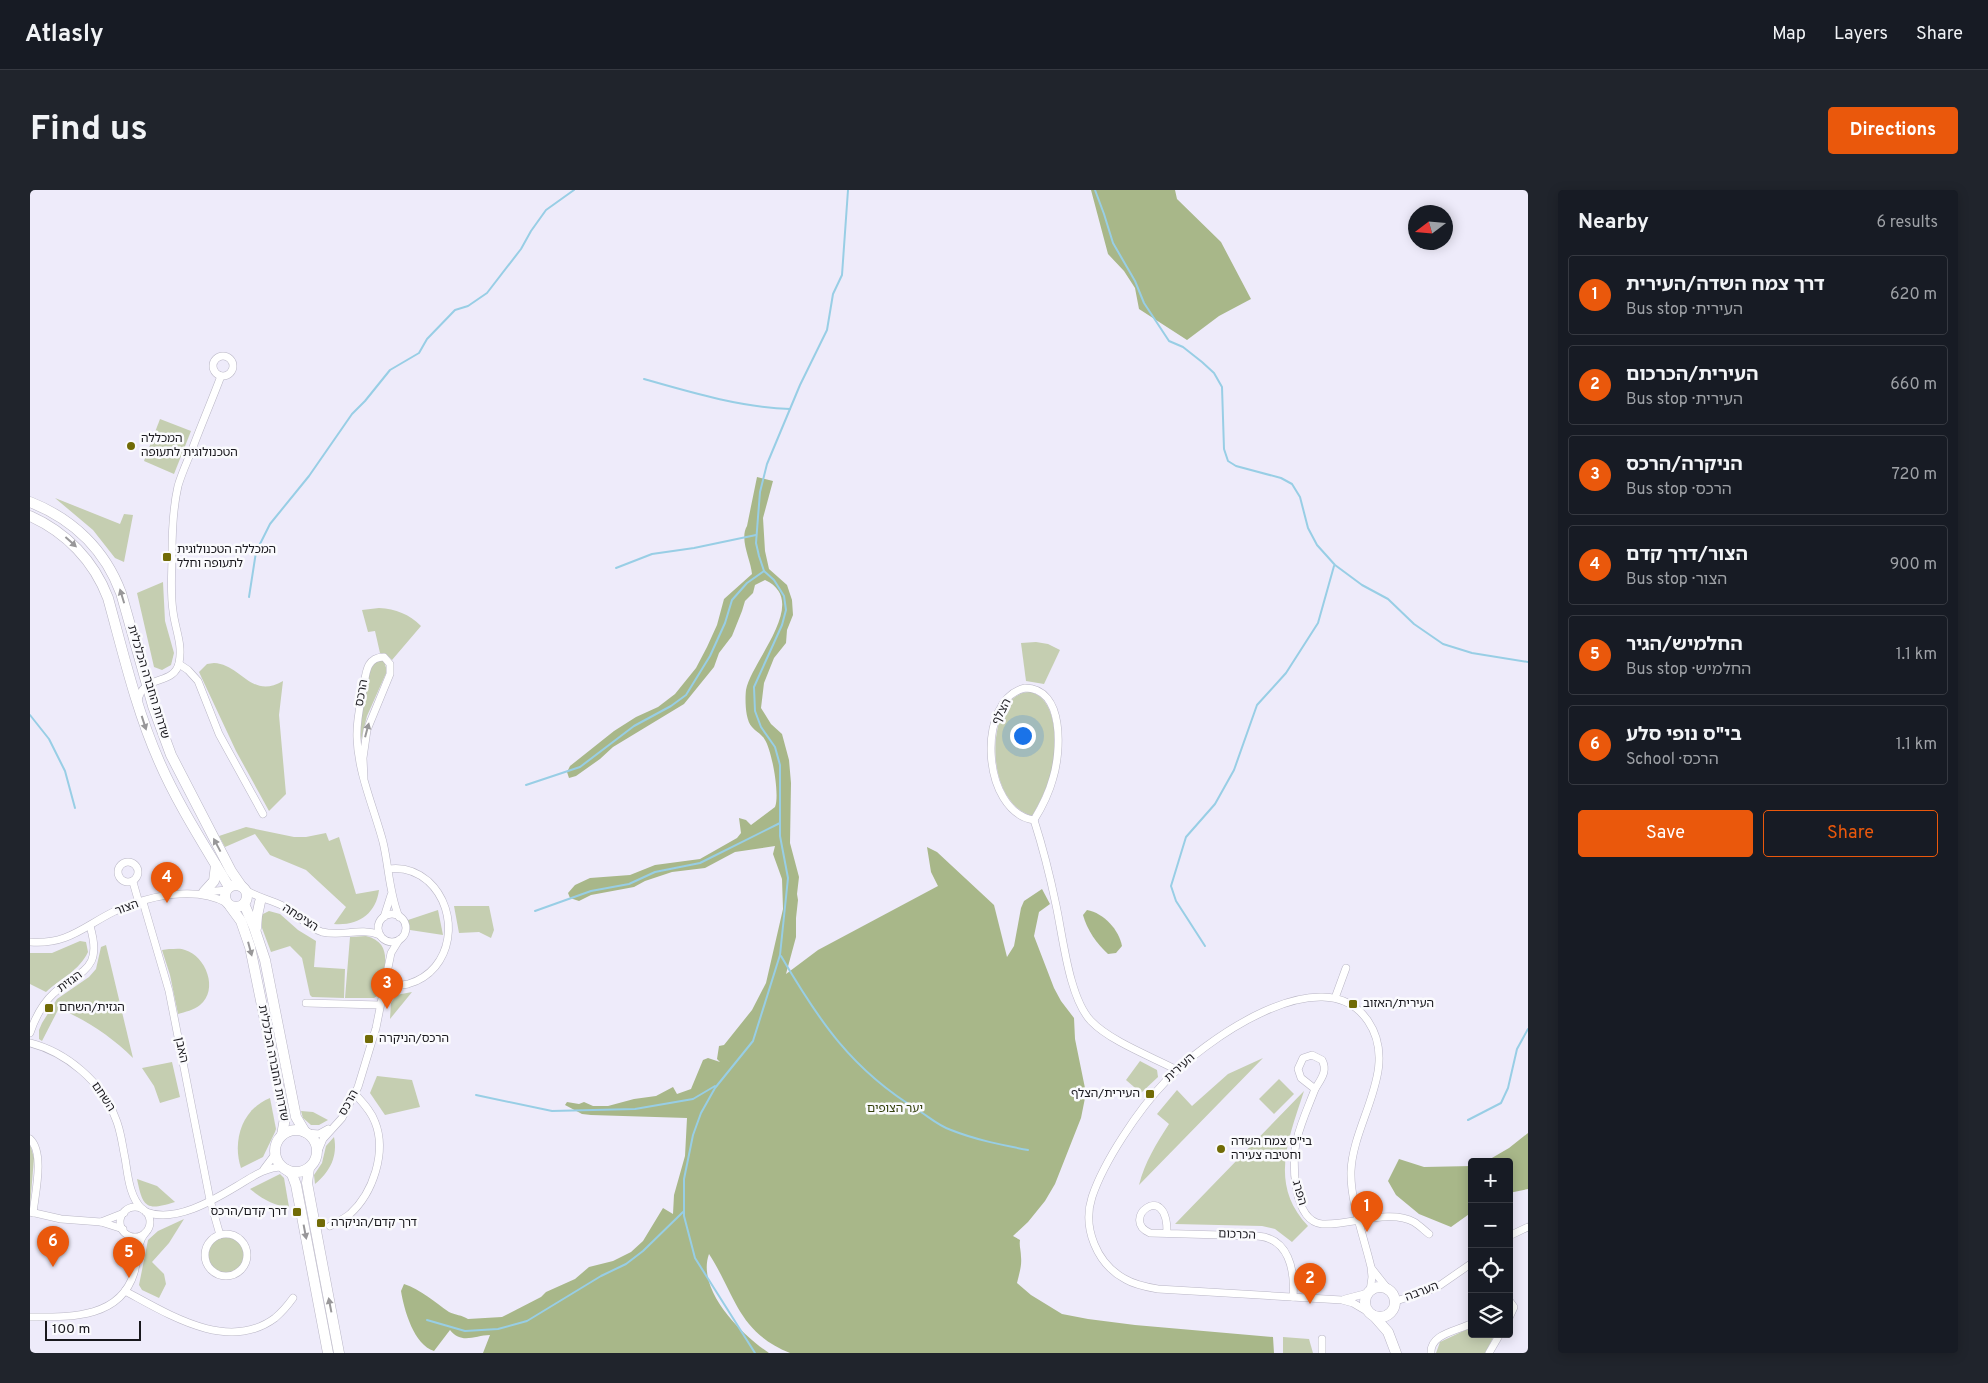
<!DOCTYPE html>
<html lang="en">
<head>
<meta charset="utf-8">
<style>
  body { margin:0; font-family:Overpass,"Noto Sans Hebrew",sans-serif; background:#20242c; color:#f1f3f6 }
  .controls { position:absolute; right:15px; bottom:15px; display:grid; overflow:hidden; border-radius:5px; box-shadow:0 2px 12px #0003 }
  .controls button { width:45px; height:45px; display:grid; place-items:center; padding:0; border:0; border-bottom:1px solid #363941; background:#171b24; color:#f1f3f6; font:25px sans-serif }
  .compass { position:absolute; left:1378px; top:15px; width:45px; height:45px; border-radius:50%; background:#171b24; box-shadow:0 2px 12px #0003; rotate:254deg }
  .scale { position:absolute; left:15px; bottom:12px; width:96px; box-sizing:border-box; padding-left:5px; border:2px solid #19181d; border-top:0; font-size:14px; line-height:18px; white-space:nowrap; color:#19181d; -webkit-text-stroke:4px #fafafd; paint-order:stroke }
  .you { position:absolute; left:992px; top:545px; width:18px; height:18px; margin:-12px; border:4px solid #fff; border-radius:50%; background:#1a73e8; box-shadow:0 0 0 8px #1a73e833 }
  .badge { display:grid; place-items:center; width:32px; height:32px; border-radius:50%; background:#ea580c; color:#fff; font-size:16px; font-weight:700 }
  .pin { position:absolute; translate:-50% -41px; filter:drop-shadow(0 1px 2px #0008) }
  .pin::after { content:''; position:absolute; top:26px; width:18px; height:15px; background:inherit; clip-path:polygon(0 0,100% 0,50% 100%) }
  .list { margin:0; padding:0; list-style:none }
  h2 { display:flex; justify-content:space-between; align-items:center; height:65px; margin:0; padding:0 20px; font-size:21px }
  h2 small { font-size:16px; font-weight:400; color:#9ea1a6 }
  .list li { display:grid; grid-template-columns:32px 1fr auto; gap:15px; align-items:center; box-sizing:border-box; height:80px; margin:0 10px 10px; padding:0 10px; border:1px solid #363941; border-radius:5px }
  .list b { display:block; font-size:19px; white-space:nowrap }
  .list p { margin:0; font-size:16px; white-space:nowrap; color:#9ea1a6 }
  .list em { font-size:16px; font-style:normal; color:#9ea1a6 }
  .actions { display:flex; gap:10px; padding:15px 20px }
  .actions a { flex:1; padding:11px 0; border:1px solid #ea580c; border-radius:5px; text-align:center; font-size:18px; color:#ea580c }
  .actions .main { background:#ea580c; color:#fff }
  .icon { flex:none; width:28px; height:28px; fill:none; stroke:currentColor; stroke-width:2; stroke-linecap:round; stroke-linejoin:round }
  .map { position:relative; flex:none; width:1498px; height:1163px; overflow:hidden; border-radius:5px }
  header { display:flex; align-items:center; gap:30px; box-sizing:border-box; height:70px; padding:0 25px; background:#171b24; border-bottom:1px solid #363941 }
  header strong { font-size:24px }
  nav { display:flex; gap:28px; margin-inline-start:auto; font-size:18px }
  .intro { display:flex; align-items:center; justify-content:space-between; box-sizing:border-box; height:120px; padding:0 30px }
  h1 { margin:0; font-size:35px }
  .button { padding:12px 22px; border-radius:5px; background:#ea580c; color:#fff; font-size:18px; font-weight:700 }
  main { display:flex; gap:30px; padding:0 30px }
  aside { flex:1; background:#171b24; border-radius:5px; box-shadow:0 2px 12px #0003 }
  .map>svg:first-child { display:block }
  .green { fill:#c5ceb1 }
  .forest { fill:#a8b789 }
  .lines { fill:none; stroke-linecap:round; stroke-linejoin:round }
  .stream { stroke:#98cee5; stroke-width:2 }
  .street-casing { stroke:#b9b6c5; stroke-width:8 }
  .secondary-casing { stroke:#b9b6c5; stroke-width:11 }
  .street { stroke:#fff; stroke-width:7 }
  .secondary { stroke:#fff; stroke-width:10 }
  .oneway { fill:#989799 }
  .poi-dot { fill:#716b06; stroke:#fafafd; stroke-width:2 }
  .labels { text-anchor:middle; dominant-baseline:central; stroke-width:5; stroke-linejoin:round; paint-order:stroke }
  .poi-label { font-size:12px; fill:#19181d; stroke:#fafafd; text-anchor:start }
  .street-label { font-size:12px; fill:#19181d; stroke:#fafafd }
  .park-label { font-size:12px; fill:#35420d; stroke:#fafafd }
</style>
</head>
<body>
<header>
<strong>Atlasly</strong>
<nav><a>Map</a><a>Layers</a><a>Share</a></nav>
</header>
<div class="intro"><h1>Find us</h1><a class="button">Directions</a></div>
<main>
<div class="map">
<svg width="1498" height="1163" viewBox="0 0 1498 1163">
  <rect width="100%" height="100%" fill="#eeebfa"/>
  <g class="green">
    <polygon points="130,229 161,241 144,284 114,271"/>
    <polygon points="25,308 90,334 94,324 103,325 94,372 85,368 63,340"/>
    <polygon points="133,392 135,431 144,463 141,475 132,480 124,477 107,403"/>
    <path d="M349,418C366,419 379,424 391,436L362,470L358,466L350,463L345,441L338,442L332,420Z"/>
    <polygon points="1006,452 1018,454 1030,460 1014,494 996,491 991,453"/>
    <polygon points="347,470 354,471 357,481 337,526 330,554 330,536 340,480"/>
    <path d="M184,473C211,474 221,510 253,491L249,525L256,604L239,621L206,561L169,482L177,474Z"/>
    <path d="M1000,502C1028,508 1027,557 1022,579C1018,595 1011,611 1002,626C951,611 956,502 1000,502Z"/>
    <path d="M216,637L264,647H276L296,643L299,651L309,647L326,704L349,700C346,724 328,736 304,734L316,717L276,680L240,665L225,644L195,657L189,646Z"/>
    <polygon points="424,716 459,716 464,740 461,748 449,742 429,743"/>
    <polygon points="408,720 413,745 380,740 378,730"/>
    <polygon points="239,721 250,724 268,740 286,751 284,777 315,779 314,808 282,807 280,805 272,768 260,756 241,762 232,738 231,727 233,724"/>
    <path d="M336,746C366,753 353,783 349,805L344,808H315L320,747Z"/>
    <path d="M50,751L56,752L58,762C49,781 31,788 16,802L0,794V763H22Z"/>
    <path d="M76,755L103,868C81,846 57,831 29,818L12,851L9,849V840L12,833L27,809L59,787L66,779L71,757Z"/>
    <path d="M139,759C145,759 151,758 155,760C176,766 189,800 170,815C164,820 155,822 148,824L140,785L132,760Z"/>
    <polygon points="382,802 360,829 361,813 366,805"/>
    <path d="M1233,868L1109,995C1115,972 1126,954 1139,934L1127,924L1147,900L1162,916L1198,884Z"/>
    <polygon points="1110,871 1127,880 1128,887 1111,903 1096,890"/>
    <polygon points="142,872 150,907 130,913 124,896 112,878"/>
    <polygon points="347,886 382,890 390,917 355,925 340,903"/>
    <polygon points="1249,889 1264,904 1244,924 1229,909"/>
    <path d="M1274,901C1259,948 1238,994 1278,1036L1262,1052L1245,1039L1232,1036L1145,1034Z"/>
    <path d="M240,908L246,939L245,942L233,967L211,978C202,951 212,919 240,908Z"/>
    <polygon points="271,921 283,922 298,930 289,935 281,935 273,928"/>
    <path d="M304,947C308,966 300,982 285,994L284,985L292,973L296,956Z"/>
    <polygon points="0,954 4,968 0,1016"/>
    <path d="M250,984L254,988L259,1017C244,1016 231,1008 220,999Z"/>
    <path d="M107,989L127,996L145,1012C116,1021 113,1018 107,989Z"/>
    <polygon points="154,1029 139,1053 122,1072 134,1084 136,1094 129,1108 112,1100 109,1095 118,1050 128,1041"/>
    <circle cx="196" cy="1065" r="18"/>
    <polygon points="1442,1137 1442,1144 1465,1144 1455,1163 1406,1163 1410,1152"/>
    <polygon points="1253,1147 1279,1149 1283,1163 1253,1163"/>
  </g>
  <g class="forest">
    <polygon points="1061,0 1145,0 1147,9 1191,52 1221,109 1189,126 1157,150 1109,119 1105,98 1094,81 1078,64"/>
    <path d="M727,287L743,291L733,328L735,361L739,379L757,395L762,410L763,425L757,440L756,453L744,468L734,493L731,518L741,534L752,544L759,570L761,593L760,653L769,687L767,704L768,710L766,728V747L756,784L788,760L908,696L901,682L897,657L907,662L964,715L977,767L984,756L991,718L994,711L1012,699L1020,714L1009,722L1004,746L1024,798L1031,811L1044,828L1045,849L1056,903L1051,928L1025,994L1015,1011L998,1032L983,1046L990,1050C989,1056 991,1060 991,1067C992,1076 989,1084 987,1093L1001,1105L1032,1124L1058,1129L1105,1135L1243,1147L1244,1163H760C708,1142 706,1106 679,1064C666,1100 712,1145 739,1163H453L460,1145C445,1145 432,1155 420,1140L404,1161C384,1155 374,1120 371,1101L374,1094C390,1099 406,1113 419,1122C425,1125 432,1125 438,1129L472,1127L511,1107L516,1102L545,1089L559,1077L583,1071L601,1062L613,1051L633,1018L643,1024L644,1005L655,966L657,928L561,925L552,924L535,915L537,912L549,914L554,912L563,916H578L604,909L626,906L643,897L647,904L661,899L673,870L678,868L690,872L687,869L689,856L694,855L722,820L736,793L753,719L752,689L743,664L745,656L705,662L675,678L642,682L615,691L604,697L561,705L549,711L540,708L538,703L545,695L560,688L600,685L625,675L670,669L707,648L711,643L709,628L716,630L721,635L745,617C750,605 742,561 735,550C732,544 726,542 722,537C715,530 715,509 716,500C721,471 781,411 735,390L725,395L723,403L715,411L712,421L702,446L689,463L684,477L654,514L583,557L570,569L546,586L539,588L537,582L540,576L584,541L606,527L628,517L645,504L666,478L677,457L687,435L694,409L722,384C721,370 709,349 717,336Z"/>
    <path d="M1057,720C1074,723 1089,740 1092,756L1086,763L1078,764C1067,754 1057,740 1053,725Z"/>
    <polygon points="1498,943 1498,999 1479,1003 1479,972 1455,972 1479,958"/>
    <polygon points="1369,969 1394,977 1442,976 1442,1022 1421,1037 1389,1024 1366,1005 1358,991"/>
  </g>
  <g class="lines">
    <g class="stream">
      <polyline points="1065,0 1074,24 1083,53 1105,91 1114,113 1139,151 1153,157 1172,172 1184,183 1192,197 1194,259 1198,271 1206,276 1251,288 1262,294 1270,307 1278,338 1287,355 1305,375 1332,395 1358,409 1384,434 1413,454 1442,463 1498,472"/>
      <path d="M614,189C663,203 710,217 760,219"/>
      <polyline points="586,378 622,364 664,358 726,345"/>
      <polyline points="219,407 226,362 240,334 279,286 322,224 335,211 360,180 389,163 397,149 425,120 438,116 457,103 491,59 501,41 516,20 544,0"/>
      <polyline points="0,525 19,549 35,581 45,618"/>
      <polyline points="496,595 550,577 604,536 641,516 656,505 680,466 695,433 702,410 717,393 734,381"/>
      <polyline points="505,721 561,701 599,694 625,682 670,673 750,633"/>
      <polyline points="1175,756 1146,711 1141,696 1156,647 1185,614 1204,580 1227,515 1256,483 1288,433 1304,376"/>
      <path d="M751,766C789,831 822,880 888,920C899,927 909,936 921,940C946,950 972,955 998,960"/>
      <polyline points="446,905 522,921 605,919 663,909 685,896"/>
      <polyline points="1438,930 1471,913 1478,898 1487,859 1498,839"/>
      <polyline points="397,1130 435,1141 468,1139 497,1131 571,1086 596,1074 613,1061 653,1022"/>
      <polyline points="725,1163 665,1068 654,1026 654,989 663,945 671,923 685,898 723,851 750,765 758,688 750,646 750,575 745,557 731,537 725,521 724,497 752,435 756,420 754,406 744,390 734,381 729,366 726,353 728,327 730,302 737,274 770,195 797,140 803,104 812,85 818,0"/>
    </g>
    <g class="street-casing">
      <g id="street">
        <circle cx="193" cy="176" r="10"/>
        <polyline points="149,474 158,480 168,491 189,544 233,624"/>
        <path d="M995,498C1035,498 1031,562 1023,588C1019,603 1012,617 1004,630C951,622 946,509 995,498Z"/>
        <path d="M108,511C112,484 144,496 149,473C153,454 145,439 143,421C140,402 142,382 142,364C142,341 143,318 148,296C152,282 158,270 163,257C172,233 182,210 191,186"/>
        <path d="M334,589L333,568L337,540L360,484V474L354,467C337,467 336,482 334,495C331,512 326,530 327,548C328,583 344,618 353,652C359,677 359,703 369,727"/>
        <path d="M1004,630C1013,658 1020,686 1026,715C1033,747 1039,808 1061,831C1080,851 1122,867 1147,880"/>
        <circle cx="98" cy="682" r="10"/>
        <polyline points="103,692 109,713"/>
        <path d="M214,699C227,708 240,709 253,716C267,723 276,737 292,742C312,747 330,737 350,745"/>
        <polyline points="175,702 197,700"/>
        <polyline points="113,712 139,801 180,1010 190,1045"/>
        <circle cx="362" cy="738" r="14"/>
        <polyline points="354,727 361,705"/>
        <path d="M0,752C38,755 54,736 85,721C118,706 165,695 197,713"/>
        <path d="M354,795C362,796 370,796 378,794C424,781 431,721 398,691C386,681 374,677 359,679"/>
        <polyline points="1305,808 1316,778"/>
        <polyline points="276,813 350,815"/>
        <path d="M0,843C5,828 12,814 24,803C52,779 73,780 60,736"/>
        <path d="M0,853C36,862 72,892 85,927C91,940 92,954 95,968C98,985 99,1006 112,1019"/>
        <path d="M1282,865L1292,870C1298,881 1291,889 1285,899L1271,888L1268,879L1273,868Z"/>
        <path d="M1285,899C1279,915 1271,932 1267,949C1261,971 1263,1031 1292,1034C1319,1036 1360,1018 1384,1032C1389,1035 1394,1040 1399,1044"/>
        <polyline points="277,943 289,944 298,939"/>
        <path d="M0,949C15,963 5,1004 3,1023"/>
        <polyline points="286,966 293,949 312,928 328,897 346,838 361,763 369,750"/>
        <polyline points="234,979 246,963"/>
        <circle cx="105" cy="1032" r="15"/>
        <polyline points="0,1022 31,1029 71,1032 93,1039"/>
        <path d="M116,1022C145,1033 182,1011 207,996C222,987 235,977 253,977"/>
        <polyline points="71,1032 94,1023"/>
        <path d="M300,1036C307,1032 314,1029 320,1024C343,1003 357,962 345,932C341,921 333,913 325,904"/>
        <path d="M1137,1042C1137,989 1089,1030 1120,1043L1227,1046C1259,1048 1265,1080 1263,1107"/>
        <circle cx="196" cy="1065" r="21"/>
        <polyline points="1479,1046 1498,1037"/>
        <polyline points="1342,1079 1357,1098"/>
        <path d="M95,1101C138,1124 198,1163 245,1128C252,1122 258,1115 263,1108"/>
        <path d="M1340,1101L1342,1087L1341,1077C1334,1047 1320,1011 1321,981C1323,931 1370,878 1338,831C1293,765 1172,852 1135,892C1109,919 1074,971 1062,1007C1052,1038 1067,1074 1095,1089C1105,1095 1116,1097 1128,1099L1312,1110L1323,1113L1340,1123"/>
        <polyline points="1315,1109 1338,1103"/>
        <polyline points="1479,1110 1484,1117 1479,1128"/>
        <polyline points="1366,1111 1406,1098 1442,1073"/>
        <path d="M0,1127C39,1127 90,1129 104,1083C108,1071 106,1054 115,1043"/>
        <polyline points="1292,1149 1292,1163"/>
        <path d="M1401,1163C1400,1143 1429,1141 1442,1133"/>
        <polyline points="1459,1163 1470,1144"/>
      </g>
    </g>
    <g class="secondary-casing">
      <g id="secondary">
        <path d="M0,312C43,329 75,360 91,403L123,516L141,565L201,681L212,697"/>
        <path d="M0,326C36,342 64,371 78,408C93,462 106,519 129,571C148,615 175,656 199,697"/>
        <circle cx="206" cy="706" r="11"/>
        <polyline points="174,702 184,691 186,675"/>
        <polyline points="214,714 224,737 235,770 266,927 275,942"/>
        <polyline points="200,716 211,731 220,757 255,928 252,945"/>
        <polyline points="226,738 227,726 230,712"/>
        <circle cx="266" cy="961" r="21"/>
        <polyline points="279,978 277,993 309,1163"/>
        <polyline points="257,980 262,984 266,995 298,1163"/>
        <circle cx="1350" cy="1112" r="15"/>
        <polyline points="1344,1126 1358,1142 1366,1163"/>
      </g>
    </g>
    <use href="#street" class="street"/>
    <use href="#secondary" class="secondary"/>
  </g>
  <defs><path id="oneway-solid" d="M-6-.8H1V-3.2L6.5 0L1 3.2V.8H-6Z" transform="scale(1.25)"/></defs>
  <g class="oneway">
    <use href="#oneway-solid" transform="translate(41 352) rotate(42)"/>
    <use href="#oneway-solid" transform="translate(92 406) rotate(-107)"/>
    <use href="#oneway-solid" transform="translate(114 533) rotate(72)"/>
    <use href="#oneway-solid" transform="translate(337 540) rotate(-75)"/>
    <use href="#oneway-solid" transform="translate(187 655) rotate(-118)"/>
    <use href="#oneway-solid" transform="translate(220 759) rotate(75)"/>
    <use href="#oneway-solid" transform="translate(275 1042) rotate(79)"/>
    <use href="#oneway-solid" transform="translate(300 1115) rotate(-101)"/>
  </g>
  <g class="poi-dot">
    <circle cx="101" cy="256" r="5"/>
    <rect x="132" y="362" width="10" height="10" rx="2.5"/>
    <rect x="1318" y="809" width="10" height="10" rx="2.5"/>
    <rect x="14" y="813" width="10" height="10" rx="2.5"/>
    <rect x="334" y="844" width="10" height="10" rx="2.5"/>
    <rect x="1115" y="899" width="10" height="10" rx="2.5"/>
    <circle cx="1191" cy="959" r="5"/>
    <rect x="262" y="1017" width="10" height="10" rx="2.5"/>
    <rect x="286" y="1028" width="10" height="10" rx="2.5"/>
  </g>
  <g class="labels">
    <g class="poi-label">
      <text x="111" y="249">המכללה<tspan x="111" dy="14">הטכנולוגית לתעופה</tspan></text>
      <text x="147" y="360">המכללה הטכנולוגית<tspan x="147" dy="14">לתעופה וחלל</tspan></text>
      <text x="1333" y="814">העירית/האזוב</text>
      <text x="29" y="818">הגזית/השחם</text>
      <text x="349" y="849">הרכס/הניקרה</text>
      <text x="1110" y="904" text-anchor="end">העירית/הצלף</text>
      <text x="1201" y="952">בי"ס צמח השדה<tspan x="1201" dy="14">וחטיבה צעירה</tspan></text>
      <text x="257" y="1022" text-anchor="end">דרך קדם/הרכס</text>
      <text x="301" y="1033">דרך קדם/הניקרה</text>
    </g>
    <g class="street-label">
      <text transform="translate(118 492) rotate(73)">שדרות החברה הכלכלית</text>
      <text transform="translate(332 503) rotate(-80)">הרכס</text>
      <text transform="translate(972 522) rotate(-63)">הצלף</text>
      <text transform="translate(97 718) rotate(-20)">הצור</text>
      <text transform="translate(270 728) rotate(33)">הציפחה</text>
      <text transform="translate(40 792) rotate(-36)">הגזית</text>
      <text transform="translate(151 860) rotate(78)">האבן</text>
      <text transform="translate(243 873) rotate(79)">שדרות החברה הכלכלית</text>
      <text transform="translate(1150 878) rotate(-42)">העירית</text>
      <text transform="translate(73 907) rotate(56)">השחם</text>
      <text transform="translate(319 913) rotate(-61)">הרכס</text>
      <text transform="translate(1269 1003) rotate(74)">הפרג</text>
      <text transform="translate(1207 1045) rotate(2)">הכרכום</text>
      <text transform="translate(1392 1102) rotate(-21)">הערבה</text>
    </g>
    <g class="park-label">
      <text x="865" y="919">יער הצופים</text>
    </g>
  </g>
</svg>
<div class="controls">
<button>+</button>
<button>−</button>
<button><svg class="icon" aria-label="locate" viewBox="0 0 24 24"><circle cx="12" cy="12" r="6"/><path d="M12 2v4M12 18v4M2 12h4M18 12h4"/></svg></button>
<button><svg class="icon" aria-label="layers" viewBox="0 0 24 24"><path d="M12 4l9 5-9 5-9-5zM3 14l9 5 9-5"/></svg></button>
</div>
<svg class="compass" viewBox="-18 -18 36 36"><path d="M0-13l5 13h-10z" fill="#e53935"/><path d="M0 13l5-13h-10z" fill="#9ea1a6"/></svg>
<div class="scale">100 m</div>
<div class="you"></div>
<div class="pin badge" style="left:1337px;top:1042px">1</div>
<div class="pin badge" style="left:1280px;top:1114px">2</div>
<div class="pin badge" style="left:357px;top:819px">3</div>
<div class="pin badge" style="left:137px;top:713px">4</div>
<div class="pin badge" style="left:99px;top:1088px">5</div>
<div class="pin badge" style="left:23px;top:1077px">6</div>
</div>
<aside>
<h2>Nearby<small>6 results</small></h2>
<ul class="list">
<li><span class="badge">1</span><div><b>דרך צמח השדה/העירית</b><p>Bus stop · העירית</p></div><em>620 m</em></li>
<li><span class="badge">2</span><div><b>העירית/הכרכום</b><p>Bus stop · העירית</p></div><em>660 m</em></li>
<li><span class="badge">3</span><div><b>הניקרה/הרכס</b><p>Bus stop · הרכס</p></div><em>720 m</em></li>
<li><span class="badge">4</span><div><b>הצור/דרך קדם</b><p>Bus stop · הצור</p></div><em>900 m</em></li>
<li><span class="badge">5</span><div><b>החלמיש/הגיר</b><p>Bus stop · החלמיש</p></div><em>1.1 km</em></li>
<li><span class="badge">6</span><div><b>בי&quot;ס נופי סלע</b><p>School · הרכס</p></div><em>1.1 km</em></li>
</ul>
<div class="actions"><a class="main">Save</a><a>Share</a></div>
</aside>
</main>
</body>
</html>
